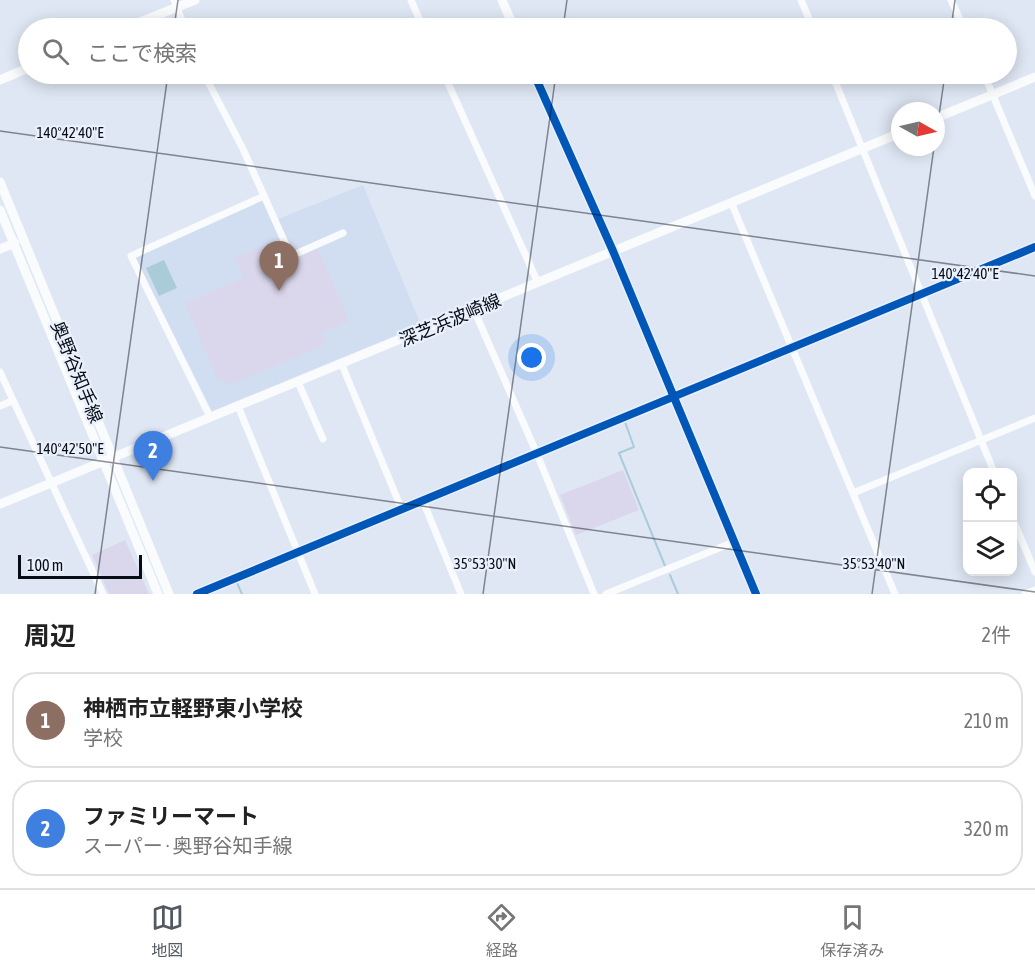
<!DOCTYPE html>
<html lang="ja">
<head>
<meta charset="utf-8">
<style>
  body { margin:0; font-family:"Asap Condensed","Noto Sans JP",sans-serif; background:#f2f2f2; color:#222 }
  .controls { position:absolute; right:18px; bottom:18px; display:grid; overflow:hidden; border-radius:12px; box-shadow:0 3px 15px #0003 }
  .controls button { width:54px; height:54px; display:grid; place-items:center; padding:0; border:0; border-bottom:2px solid #e0e0e0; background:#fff; color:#222; font:30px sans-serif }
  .compass { position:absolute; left:891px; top:102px; width:54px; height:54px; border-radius:50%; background:#fff; box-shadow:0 3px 15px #0003; rotate:98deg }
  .scale { position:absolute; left:18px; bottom:15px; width:124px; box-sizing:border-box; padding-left:6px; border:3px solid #070c15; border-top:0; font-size:16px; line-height:21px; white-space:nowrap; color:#070c15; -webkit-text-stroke:4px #eaf1fd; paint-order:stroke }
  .you { position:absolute; left:532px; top:358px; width:21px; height:21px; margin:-15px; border:4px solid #fff; border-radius:50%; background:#1a73e8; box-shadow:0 0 0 9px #1a73e833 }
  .badge { display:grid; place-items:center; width:39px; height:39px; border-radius:50%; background:#535963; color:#fff; font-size:20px; font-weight:700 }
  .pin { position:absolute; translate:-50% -50px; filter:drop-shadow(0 2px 3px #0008) }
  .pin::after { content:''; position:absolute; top:32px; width:21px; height:18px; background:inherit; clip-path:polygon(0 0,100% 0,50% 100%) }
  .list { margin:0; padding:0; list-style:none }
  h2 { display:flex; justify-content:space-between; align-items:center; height:78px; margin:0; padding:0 24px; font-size:26px }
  h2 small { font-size:20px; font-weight:400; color:#767676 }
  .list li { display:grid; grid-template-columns:39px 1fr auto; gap:18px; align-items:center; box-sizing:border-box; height:96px; margin:0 12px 12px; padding:0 12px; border:2px solid #e0e0e0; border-radius:24px }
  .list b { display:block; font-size:22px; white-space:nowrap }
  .list p { margin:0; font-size:20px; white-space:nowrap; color:#767676 }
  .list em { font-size:20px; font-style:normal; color:#767676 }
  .icon { flex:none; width:33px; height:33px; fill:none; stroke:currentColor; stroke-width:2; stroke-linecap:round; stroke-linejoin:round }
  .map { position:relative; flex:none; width:1035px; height:594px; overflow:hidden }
  .search { position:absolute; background:#fff; box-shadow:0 3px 15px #0003; left:18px; right:18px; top:18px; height:66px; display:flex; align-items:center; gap:15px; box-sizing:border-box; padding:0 21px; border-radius:33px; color:#767676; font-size:22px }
  .sheet { height:294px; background:#fff }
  nav { display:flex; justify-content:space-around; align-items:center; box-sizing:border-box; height:84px; border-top:2px solid #e0e0e0; background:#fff; font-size:16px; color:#767676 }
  nav a { display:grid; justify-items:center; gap:3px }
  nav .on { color:#535963 }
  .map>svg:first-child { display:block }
  .built { fill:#d1def2 }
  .green { fill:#dad7ec }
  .water { fill:#aaccd9 }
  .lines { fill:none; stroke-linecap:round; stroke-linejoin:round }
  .stream { stroke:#aaccd9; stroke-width:2 }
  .street { stroke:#fafbfd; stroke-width:7 }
  .secondary { stroke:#fafbfd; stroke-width:9 }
  .cycleway-casing { stroke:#eaf1fd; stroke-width:11 }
  .cycleway { stroke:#0057b8; stroke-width:8 }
  .ticks { fill:none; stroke:#070c15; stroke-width:1.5; stroke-opacity:0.45 }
  .labels { text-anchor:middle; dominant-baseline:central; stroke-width:4.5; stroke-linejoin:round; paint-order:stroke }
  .street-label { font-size:18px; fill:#070c15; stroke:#eaf1fd }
  .ticks-label { font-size:15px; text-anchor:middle; fill:#070c15; stroke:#eaf1fd; stroke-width:4.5; stroke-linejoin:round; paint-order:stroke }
</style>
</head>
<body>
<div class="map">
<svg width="1035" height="594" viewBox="0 0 1035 594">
  <rect width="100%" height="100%" fill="#dfe7f4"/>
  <polygon class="built" points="363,185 421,325 212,411 135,258 263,199 273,221"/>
  <g class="green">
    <polygon points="281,239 290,260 318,249 349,321 322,333 326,344 229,385 217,378 185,303 243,278 235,258"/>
    <polygon points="623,470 639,510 576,535 560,495"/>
    <polygon points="125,540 149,594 109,594 92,555"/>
  </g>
  <polygon class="water" points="164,260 177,288 159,296 146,268"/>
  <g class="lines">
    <g class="stream">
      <polyline points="625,422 634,447 619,453 665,566"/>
      <polyline points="670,575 678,594"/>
      <polyline points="237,583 242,594"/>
    </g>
    <g class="street">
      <polyline points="174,0 185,28"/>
      <polyline points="411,0 423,28"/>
      <polyline points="801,0 813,28"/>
      <polyline points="951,0 964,28"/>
      <polyline points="204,74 243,149 291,256 343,233"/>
      <polyline points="444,74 538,283"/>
      <polyline points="832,74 994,472"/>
      <polyline points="984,74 1035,196"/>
      <polyline points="731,202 895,594"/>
      <polyline points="474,310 537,454 594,594"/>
      <polyline points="342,365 402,510"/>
      <polyline points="0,372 103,594"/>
      <polyline points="298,382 323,439"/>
      <polyline points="0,406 12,401"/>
      <polyline points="238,406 315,594"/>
      <polyline points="210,417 131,256 264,196"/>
      <polyline points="853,493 1035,418"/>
      <polyline points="423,501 461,594"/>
      <polyline points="1012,517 1035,572"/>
      <polyline points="197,594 1035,247"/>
      <polyline points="606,594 734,542"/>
      <polyline points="1025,594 1035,590"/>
    </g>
    <g class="secondary">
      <polyline points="502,0 514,28"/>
      <polyline points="125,28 195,0"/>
      <polyline points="534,74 613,251 756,594"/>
      <polyline points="0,80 28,68"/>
      <polyline points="936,118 1035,77"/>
      <polyline points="0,182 169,594"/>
      <polyline points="0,210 158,594"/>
      <polyline points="0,249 15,243"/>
      <polyline points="0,504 900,133"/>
    </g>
    <g class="cycleway-casing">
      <g id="cycleway">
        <polyline points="534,74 613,251 756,594"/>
        <polyline points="197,594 1035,247"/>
      </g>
    </g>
    <use href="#cycleway" class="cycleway"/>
  </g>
  <path class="ticks" d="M174,28L178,0M563,28L567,0M951,28L955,0M0,131L1035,276M936,136L945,74M0,447L1035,592M95,594L168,74M483,594L556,74M872,594L934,147"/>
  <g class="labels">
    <g class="street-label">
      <text transform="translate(450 320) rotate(-23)">深芝浜波崎線</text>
      <text transform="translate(77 372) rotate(68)">奥野谷知手線</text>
    </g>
  </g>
  <g class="ticks-label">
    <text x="70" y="138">140°42'40"E</text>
    <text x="965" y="279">140°42'40"E</text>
    <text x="70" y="454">140°42'50"E</text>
    <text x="485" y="569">35°53'30"N</text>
    <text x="874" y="569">35°53'40"N</text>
  </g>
</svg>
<div class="controls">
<button><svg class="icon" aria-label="locate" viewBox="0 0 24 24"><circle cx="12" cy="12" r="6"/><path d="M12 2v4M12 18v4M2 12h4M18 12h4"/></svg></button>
<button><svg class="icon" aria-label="layers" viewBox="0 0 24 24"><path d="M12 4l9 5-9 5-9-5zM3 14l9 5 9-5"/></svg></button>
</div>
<svg class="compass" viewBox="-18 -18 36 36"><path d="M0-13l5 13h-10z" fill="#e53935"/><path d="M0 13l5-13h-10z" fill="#767676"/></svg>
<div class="scale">100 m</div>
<div class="you"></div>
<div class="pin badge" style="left:279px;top:291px;background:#8d6e63">1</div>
<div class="pin badge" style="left:153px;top:481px;background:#3f7fe0">2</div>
<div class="search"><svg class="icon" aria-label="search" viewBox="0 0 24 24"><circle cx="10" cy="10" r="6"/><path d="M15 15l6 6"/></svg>ここで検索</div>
</div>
<section class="sheet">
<h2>周辺<small>2件</small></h2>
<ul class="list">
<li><span class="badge" style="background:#8d6e63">1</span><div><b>神栖市立軽野東小学校</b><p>学校</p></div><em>210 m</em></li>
<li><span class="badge" style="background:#3f7fe0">2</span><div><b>ファミリーマート</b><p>スーパー · 奥野谷知手線</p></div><em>320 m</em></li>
</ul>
</section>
<nav>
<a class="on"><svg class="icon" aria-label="map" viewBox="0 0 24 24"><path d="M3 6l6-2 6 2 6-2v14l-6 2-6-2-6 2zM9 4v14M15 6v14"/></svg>地図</a>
<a><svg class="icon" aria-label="directions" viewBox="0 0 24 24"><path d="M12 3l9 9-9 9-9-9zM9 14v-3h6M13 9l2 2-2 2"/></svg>経路</a>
<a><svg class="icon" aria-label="saved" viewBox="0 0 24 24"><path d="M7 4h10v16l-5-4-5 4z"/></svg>保存済み</a>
</nav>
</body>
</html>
